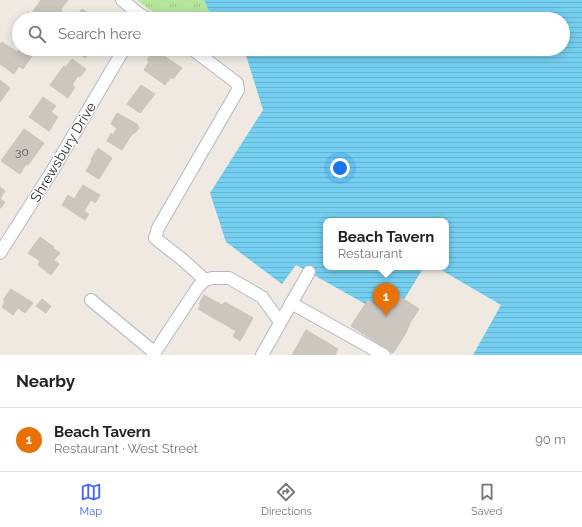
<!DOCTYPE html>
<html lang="en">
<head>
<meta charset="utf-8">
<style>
  body { margin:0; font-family:Raleway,sans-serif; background:#f2f2f2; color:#222 }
  .you { position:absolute; left:340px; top:168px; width:14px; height:14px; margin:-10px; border:3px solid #fff; border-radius:50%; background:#1a73e8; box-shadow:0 0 0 6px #1a73e833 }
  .badge { display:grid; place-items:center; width:26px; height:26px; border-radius:50%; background:#4264fb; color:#fff; font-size:13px; font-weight:700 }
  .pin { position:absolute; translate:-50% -33px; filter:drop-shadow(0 1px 2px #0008) }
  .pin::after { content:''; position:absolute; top:21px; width:14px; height:12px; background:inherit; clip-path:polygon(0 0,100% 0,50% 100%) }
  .popup { position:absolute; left:323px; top:218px; width:126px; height:52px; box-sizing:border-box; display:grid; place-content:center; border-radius:8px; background:#fff; filter:drop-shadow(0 1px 3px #0005); font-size:13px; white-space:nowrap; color:#767676 }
  .popup b { font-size:15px; color:#222 }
  .popup::after { content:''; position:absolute; left:50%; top:100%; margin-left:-8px; border:8px solid transparent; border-top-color:#fff }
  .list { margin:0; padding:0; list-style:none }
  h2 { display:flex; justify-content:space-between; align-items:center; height:52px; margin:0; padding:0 16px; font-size:17px }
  h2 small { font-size:13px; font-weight:400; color:#767676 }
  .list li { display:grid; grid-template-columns:26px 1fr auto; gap:12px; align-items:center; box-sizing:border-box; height:64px; padding:0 16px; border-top:1px solid #e0e0e0 }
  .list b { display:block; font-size:15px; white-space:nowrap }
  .list p { margin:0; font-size:13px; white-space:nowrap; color:#767676 }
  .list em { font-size:13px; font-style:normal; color:#767676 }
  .icon { flex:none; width:22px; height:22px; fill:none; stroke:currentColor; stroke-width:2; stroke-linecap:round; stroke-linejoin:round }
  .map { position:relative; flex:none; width:582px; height:355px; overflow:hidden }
  .search { position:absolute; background:#fff; box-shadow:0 2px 10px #0003; left:12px; right:12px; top:12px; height:44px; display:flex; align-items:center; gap:10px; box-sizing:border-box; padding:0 14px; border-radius:22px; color:#767676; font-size:15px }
  .sheet { height:116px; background:#fff }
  nav { display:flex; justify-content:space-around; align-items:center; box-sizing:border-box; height:56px; border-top:1px solid #e0e0e0; background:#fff; font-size:11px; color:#767676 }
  nav a { display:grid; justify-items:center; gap:2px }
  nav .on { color:#4264fb }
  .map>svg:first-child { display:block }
  .grass { fill:url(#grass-tufts) }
  .water { fill:url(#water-rules) }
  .building { fill:#cbc7bf; stroke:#cbc5ba }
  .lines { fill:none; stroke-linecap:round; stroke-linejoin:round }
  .minor-casing { stroke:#b4b7c1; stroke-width:14 }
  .minor { stroke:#fff; stroke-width:12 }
  .labels { text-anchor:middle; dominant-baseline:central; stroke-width:3; stroke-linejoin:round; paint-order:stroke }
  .number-label { font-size:12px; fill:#555452 }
  .street-label { font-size:14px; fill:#2e2e2e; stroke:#fff }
</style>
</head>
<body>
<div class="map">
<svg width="582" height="355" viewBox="0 0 582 355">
  <defs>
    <pattern id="grass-tufts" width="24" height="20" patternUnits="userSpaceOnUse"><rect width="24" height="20" fill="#b6e59e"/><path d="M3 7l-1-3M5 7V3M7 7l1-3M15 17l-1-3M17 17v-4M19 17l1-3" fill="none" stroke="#9dc588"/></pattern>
    <pattern id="water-rules" width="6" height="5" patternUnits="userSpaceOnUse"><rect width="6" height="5" fill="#75cff0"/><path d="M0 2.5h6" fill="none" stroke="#66b2ce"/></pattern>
  </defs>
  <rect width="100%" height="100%" fill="#efe9e1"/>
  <polygon class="grass" points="137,0 204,0 208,9 216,19 162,19"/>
  <polygon class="water" points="204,0 582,0 582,355 473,355 501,305 436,267 446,267 446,221 326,221 326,267 424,267 392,319 296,265 282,284 226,242 210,193 263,110 245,52 242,49 563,49 563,19 216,19 208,9"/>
  <g class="building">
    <polygon points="41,0 68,0 61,9 62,10 58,16 58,19 23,19 28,12 31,14"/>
    <polygon points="82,9 97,19 75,19"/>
    <polygon points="2,42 17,52 19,49 31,49 35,52 23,69 19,66 14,74 0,64 0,44"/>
    <polygon points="72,49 91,49 85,58"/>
    <polygon points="154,49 182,68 173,79 171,77 165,85 144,70 149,62 147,60"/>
    <polygon points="72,59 86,69 80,77 78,76 72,85 75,87 68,98 50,85 64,66 66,67"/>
    <polygon points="0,80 10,88 0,102"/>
    <polygon points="141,85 155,94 140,113 127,104"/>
    <polygon points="43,97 56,106 51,112 58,117 49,131 29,117"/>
    <polygon points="117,113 137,124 139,128 135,133 132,134 122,150 107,141 111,133 113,135 117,128 111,124"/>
    <polygon points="24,129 44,143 28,165 26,164 20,174 1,161"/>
    <polygon points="98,148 112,158 99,179 86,171 92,161 91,159"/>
    <polygon points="83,185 100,195 95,203 91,200 84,211 89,214 85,220 62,205 68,195 74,199"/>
    <polygon points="0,187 5,191 0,199"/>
    <polygon points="0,199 5,202 1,208 0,208"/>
    <polygon points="40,237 54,247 53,248 60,253 54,260 59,264 51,275 38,265 40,261 28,253"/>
    <polygon points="11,289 33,303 25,313 18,308 13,315 2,307 5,302 3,300"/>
    <polygon points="390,290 419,309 410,323 406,333 393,353 351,326 368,300 379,307"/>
    <polygon points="204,295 222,305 225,302 253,318 240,341 233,336 236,331 198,309 201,305 199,304"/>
    <polygon points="42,299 51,306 46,313 36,306"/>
    <polygon points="306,330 338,349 335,355 292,355"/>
  </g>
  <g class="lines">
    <g class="minor-casing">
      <g id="minor">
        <polyline points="122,0 139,14 148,19"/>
        <polyline points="192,49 237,83 238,90 158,228 155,238 183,260 205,280"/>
        <polyline points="0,253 54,168 124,49"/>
        <polyline points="91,300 155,353"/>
        <polyline points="291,303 384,355"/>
        <polyline points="153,355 198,287 205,280 212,278 229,278 262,297 280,322"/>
        <polyline points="262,355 309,272"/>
      </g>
    </g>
    <use href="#minor" class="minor"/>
  </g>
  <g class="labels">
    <g class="number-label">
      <text x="22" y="152">30</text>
    </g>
    <g class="street-label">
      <text transform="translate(63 152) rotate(-59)">Shrewsbury Drive</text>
    </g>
  </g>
</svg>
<div class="you"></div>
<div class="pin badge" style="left:386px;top:316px;background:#e8710a">1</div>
<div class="popup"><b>Beach Tavern</b>Restaurant</div>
<div class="search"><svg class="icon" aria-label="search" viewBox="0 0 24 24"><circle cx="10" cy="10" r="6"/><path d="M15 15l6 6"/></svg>Search here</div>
</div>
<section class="sheet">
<h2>Nearby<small></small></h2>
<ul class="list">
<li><span class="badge" style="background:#e8710a">1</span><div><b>Beach Tavern</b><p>Restaurant · West Street</p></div><em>90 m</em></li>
</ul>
</section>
<nav>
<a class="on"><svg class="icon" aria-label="map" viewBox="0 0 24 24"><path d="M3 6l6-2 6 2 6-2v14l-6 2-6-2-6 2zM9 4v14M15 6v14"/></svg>Map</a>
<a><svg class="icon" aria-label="directions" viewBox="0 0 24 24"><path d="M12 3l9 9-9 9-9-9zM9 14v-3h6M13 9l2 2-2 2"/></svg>Directions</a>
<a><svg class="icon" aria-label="saved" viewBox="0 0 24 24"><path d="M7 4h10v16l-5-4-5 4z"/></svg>Saved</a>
</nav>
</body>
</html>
